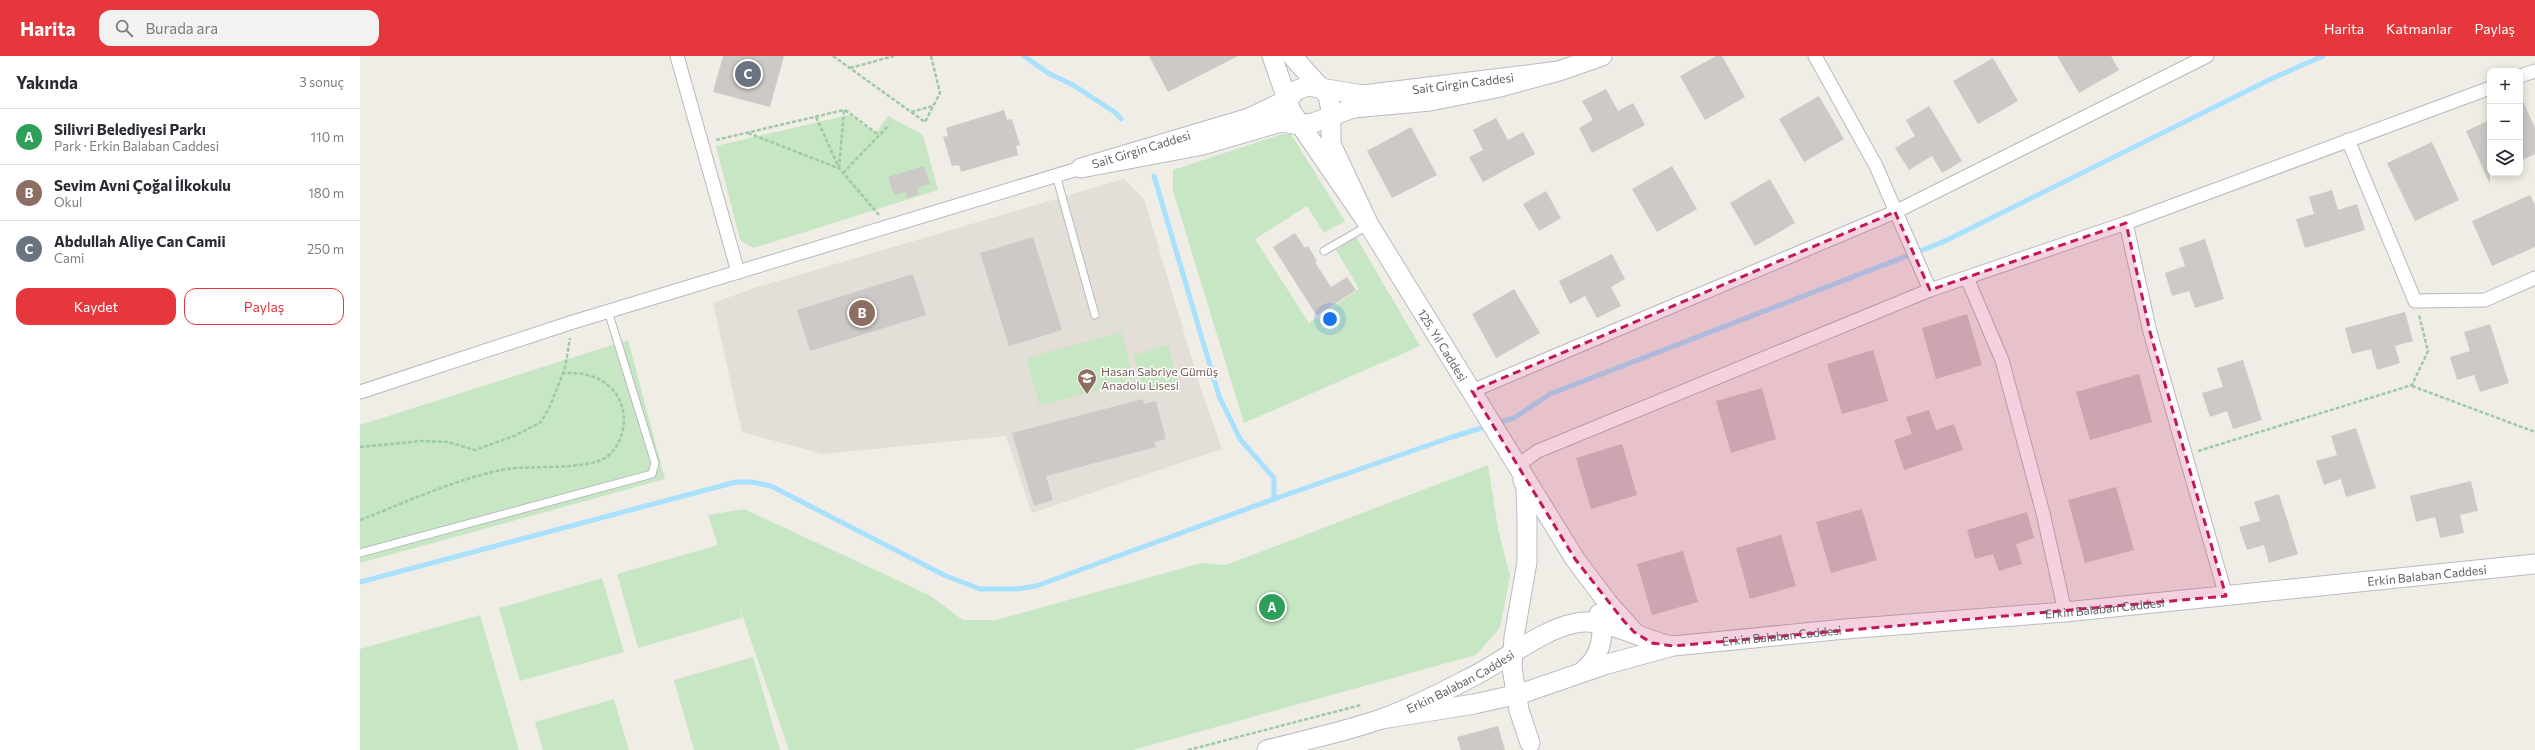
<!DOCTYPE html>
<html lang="tr">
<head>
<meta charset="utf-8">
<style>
  body { margin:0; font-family:Commissioner,sans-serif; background:#f2f2f3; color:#2b2b33 }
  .controls { position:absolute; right:12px; top:12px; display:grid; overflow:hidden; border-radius:8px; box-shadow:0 2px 10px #0003 }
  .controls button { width:36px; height:36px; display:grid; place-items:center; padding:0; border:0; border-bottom:1px solid #e1e1e2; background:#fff; color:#2b2b33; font:20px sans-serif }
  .you { position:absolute; left:970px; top:263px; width:14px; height:14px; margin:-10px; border:3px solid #fff; border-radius:50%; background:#1a73e8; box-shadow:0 0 0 6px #1a73e833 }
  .badge { display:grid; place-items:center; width:26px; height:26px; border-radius:50%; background:#e5373c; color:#fff; font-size:13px; font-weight:700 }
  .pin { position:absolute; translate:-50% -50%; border:2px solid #fff; box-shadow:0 1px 4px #0006 }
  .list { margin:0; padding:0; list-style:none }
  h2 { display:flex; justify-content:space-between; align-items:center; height:52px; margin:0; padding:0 16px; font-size:17px }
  h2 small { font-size:13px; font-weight:400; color:#7c7c81 }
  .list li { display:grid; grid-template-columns:26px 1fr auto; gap:12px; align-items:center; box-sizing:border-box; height:56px; padding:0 16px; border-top:1px solid #e1e1e2 }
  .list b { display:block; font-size:15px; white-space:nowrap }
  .list p { margin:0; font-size:13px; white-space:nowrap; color:#7c7c81 }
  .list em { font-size:13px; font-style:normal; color:#7c7c81 }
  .actions { display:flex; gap:8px; padding:12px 16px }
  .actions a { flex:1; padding:9px 0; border:1px solid #e5373c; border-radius:12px; text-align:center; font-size:14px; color:#e5373c }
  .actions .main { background:#e5373c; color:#fff }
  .icon { flex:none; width:22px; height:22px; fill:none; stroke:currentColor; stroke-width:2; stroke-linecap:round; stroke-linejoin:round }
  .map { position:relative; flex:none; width:2175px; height:694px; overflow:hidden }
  header { display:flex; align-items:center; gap:24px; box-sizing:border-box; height:56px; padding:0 20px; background:#e5373c; color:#fff }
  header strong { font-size:19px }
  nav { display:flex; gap:22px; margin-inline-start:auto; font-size:14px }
  .search { width:280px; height:36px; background:#f2f2f3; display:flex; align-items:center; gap:10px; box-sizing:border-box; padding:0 14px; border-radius:12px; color:#7c7c81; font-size:15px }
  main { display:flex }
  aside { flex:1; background:#fff }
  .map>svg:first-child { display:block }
  .education { fill:#e3ded7 }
  .green { fill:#c7e6c4 }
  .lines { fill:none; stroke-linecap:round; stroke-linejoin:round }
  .stream { stroke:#a9e1fd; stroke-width:5 }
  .building { fill:#cdc9c6 }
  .lane-casing { stroke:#b7b9bc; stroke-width:9 }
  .street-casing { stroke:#b7b9bc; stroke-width:15 }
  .secondary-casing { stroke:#b8bbbf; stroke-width:21 }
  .path { stroke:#9ecaa6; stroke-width:2.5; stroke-dasharray:4 2; stroke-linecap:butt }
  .lane { stroke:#fff; stroke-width:7 }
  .street { stroke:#fff; stroke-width:13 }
  .secondary { stroke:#fff; stroke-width:19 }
  .marked { fill:#c2185b; fill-opacity:0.2; stroke:#c2185b; stroke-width:3; stroke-dasharray:8 5; stroke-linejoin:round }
  .labels { text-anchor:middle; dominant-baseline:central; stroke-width:3; stroke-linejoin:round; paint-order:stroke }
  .street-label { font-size:12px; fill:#5e6266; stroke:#fff }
  .education-label { font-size:12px; fill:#785e54; stroke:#fff; text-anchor:start }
</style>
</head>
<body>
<header>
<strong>Harita</strong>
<div class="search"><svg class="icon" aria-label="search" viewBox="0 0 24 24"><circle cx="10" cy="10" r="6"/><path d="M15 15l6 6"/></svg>Burada ara</div>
<nav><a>Harita</a><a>Katmanlar</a><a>Paylaş</a></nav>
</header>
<main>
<aside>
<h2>Yakında<small>3 sonuç</small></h2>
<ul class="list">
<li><span class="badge" style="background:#2e9e5b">A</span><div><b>Silivri Belediyesi Parkı</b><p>Park · Erkin Balaban Caddesi</p></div><em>110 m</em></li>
<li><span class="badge" style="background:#8d6e63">B</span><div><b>Sevim Avni Çoğal İlkokulu</b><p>Okul</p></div><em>180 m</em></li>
<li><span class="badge" style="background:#6b7280">C</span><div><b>Abdullah Aliye Can Camii</b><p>Cami</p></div><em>250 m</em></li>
</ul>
<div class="actions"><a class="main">Kaydet</a><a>Paylaş</a></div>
</aside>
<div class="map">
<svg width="2175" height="694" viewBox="0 0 2175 694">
  <rect width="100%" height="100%" fill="#f0ede6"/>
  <polygon class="education" points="764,123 784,143 840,330 862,393 672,457 646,380 462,398 382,376 353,247 394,232"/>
  <g class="green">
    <polygon points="489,59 516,77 528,60 563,79 578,134 394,192 380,184 356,90"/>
    <polygon points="922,78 931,78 985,165 964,177 947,150 895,183 949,267 999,233 976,194 996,181 1060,290 884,367 813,135 813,114"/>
    <polygon points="761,276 774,324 680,350 666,302"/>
    <polygon points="268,284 305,423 0,507 0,369"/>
    <polygon points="808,289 818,326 784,336 773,299"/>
    <polygon points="1128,409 1138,473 1150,520 1140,572 1116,599 773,694 429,694 378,547 382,562 278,592 257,518 358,489 348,459 384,453 569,539 603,564 636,564 841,507 866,509"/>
    <polygon points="242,522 264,596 160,625 139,552"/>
    <polygon points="120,559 159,694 0,694 0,593"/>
    <polygon points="393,601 420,694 334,694 314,624"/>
    <polygon points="254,643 269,694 183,694 175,666"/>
  </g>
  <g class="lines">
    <g class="stream">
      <polyline points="664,0 688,17 713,29 756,57 761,63"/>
      <polyline points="794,120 859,340 880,383 914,422 914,443"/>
      <polyline points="0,526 376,426 392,426 411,430 586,520 620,533 657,533 676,530 914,443 1092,381 1154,362 1190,338 1583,186 1913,22 1963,0"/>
    </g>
  </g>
  <g class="building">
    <polygon points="363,0 424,0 410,51 353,36"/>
    <polygon points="789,0 878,0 808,36"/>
    <polygon points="1356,0 1362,0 1385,41 1345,64 1320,20"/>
    <polygon points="1697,0 1751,0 1759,14 1719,37"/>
    <polygon points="1633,2 1658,45 1618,68 1593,25"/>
    <polygon points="1246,33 1258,55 1273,47 1285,69 1232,97 1219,72 1233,64 1222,45"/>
    <polygon points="2160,38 2175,72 2175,98 2160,105"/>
    <polygon points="1459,40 1484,83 1444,106 1419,63"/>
    <polygon points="1569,50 1602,105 1582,117 1572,100 1549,114 1535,92 1555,80 1546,64"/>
    <polygon points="644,54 647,64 652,63 660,89 656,90 658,99 601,116 599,109 592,110 583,81 588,80 586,72"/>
    <polygon points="1136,62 1148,84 1163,76 1175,98 1123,126 1109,101 1123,94 1113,74"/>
    <polygon points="2130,64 2130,128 2106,75"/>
    <polygon points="1051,71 1077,119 1032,142 1007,95"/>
    <polygon points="2072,86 2099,144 2055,165 2027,107"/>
    <polygon points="564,110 570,128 557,132 559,138 547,142 545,136 534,139 528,121"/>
    <polygon points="1312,110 1337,153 1297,176 1272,133"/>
    <polygon points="1410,123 1435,167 1395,190 1370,147"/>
    <polygon points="1972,134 1978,154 1997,148 2005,174 1945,192 1936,163 1954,158 1949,141"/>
    <polygon points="1186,135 1201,162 1179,175 1163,148"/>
    <polygon points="2170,139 2175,150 2175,191 2132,210 2112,165"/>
    <polygon points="935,177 945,192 948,190 957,205 955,206 971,231 987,221 996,234 957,260 913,191"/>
    <polygon points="673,181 702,274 649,290 620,197"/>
    <polygon points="1845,183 1864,243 1835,252 1829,235 1812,240 1805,217 1825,210 1819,192"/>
    <polygon points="1252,198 1265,223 1251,231 1261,250 1237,262 1225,240 1210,248 1199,225"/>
    <polygon points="553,218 566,259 450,295 437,254"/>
    <polygon points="1154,233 1180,277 1136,302 1112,258"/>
    <polygon points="2045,256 2053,285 2035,290 2040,307 2017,314 2011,293 1992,298 1985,272"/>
    <polygon points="1607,258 1622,309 1576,323 1562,272"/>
    <polygon points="2130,268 2149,327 2120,336 2114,319 2097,324 2090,301 2110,295 2104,276"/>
    <polygon points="1513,294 1528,345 1482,358 1467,308"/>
    <polygon points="1883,304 1902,364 1873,373 1867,355 1850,361 1842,337 1863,331 1857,312"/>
    <polygon points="1779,318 1792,366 1730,384 1716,336"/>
    <polygon points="1402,332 1416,383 1371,397 1356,345"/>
    <polygon points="783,343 784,348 796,345 806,383 794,386 796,391 686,420 693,444 674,450 652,377"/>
    <polygon points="1569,354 1576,374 1594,368 1603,394 1544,414 1534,384 1552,378 1546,361"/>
    <polygon points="1996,372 2016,432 1986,441 1981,423 1964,429 1956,405 1977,399 1971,380"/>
    <polygon points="1262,388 1277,439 1231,453 1216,402"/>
    <polygon points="2111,425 2118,455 2100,459 2104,477 2080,482 2075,461 2056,466 2050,440"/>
    <polygon points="1756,431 1774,494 1725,507 1708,444"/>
    <polygon points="1919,438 1938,498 1909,507 1904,489 1887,494 1879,471 1900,465 1894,446"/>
    <polygon points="1502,453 1517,504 1471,517 1456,466"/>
    <polygon points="1667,456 1674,482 1656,488 1662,508 1639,515 1633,498 1615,503 1607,474"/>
    <polygon points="1421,479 1436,530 1390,543 1376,492"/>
    <polygon points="1323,495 1338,546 1292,559 1277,508"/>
    <polygon points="1138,670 1145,694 1101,694 1097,681"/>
  </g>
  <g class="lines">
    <g class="lane-casing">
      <g id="lane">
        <polyline points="696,119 735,259"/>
        <polyline points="964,195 1009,169"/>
        <polyline points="0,497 292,418 295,407 248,255"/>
      </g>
    </g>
    <g class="street-casing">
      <g id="street">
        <polyline points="317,0 378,216"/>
        <polyline points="1455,0 1516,110 1570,234"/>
        <polyline points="2160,20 2175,15"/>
        <polyline points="1988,84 2055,245 2125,244 2175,222"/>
        <polyline points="1766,167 1790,276 1866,540"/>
        <polyline points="1607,222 1642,304 1683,457 1705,556"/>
        <polyline points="1112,335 1535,156 1847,0"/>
        <polyline points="0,336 213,266 721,112"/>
        <polyline points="1158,409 1178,395 1570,234 1766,167 2130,32"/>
      </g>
    </g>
    <g class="secondary-casing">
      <g id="secondary">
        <polyline points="912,0 931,55 1009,169 971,88 971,54 968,40 932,0"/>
        <polyline points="1199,15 1003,39 948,30 937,34 927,44 889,62 721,112 843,89 921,66 940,69 953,67 993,52 1070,45 1136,32 1199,15 1242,0"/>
        <path id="s1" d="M1009,169L1215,503L1248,547L1274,576"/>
        <polyline points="1163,424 1166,432 1167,465 1167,506 1154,581 1152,612 1159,654 1170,687"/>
        <path d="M1222,616C1240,602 1246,580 1239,558"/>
        <path id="s2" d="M1022,663L1114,648L1163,637L1244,609L1313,590L1485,573L1705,556L2175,508"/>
        <path id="s3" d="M907,694C945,684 984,676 1021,663C1050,653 1079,638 1106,624C1141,608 1179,574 1216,567C1246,561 1284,585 1312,590"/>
      </g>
    </g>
    <g class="path">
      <polyline points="473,0 565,66 580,37 571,0"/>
      <polyline points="490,12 534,0"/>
      <polyline points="485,54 519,79"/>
      <polyline points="551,56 573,50"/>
      <polyline points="456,61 479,112 519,159"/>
      <polyline points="388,77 478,112"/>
      <polyline points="356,84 484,54 479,112"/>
      <polyline points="483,117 529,69"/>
      <polyline points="2052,330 2175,376"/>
      <polyline points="0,391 61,385 88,386 115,394 154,380 181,366 190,350 205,312 210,282"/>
      <polyline points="1838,395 2052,329 2068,295 2059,259"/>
      <path d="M0,464C47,446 97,422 147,413C172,409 229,415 248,400C268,383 269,349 251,332C236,318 223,317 203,317"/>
      <polyline points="828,694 1001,649"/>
    </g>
    <use href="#lane" class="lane"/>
    <use href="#street" class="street"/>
    <use href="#secondary" class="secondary"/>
  </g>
  <path class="marked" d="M1535,156L1570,234L1766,167L1790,276L1866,540L1313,590L1292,587L1274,576L1263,564L1215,503L1112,335Z"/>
  <defs>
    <g id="school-pin" transform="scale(1)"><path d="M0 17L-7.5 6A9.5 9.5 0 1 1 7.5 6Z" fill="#8d6e63" stroke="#fff"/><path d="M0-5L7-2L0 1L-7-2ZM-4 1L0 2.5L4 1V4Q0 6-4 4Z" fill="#fff"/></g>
  </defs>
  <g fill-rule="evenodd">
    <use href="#school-pin" x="727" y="322"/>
  </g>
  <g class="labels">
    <g class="street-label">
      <text transform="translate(1103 27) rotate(-7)">Sait Girgin Caddesi</text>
      <text transform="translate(781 93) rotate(-17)">Sait Girgin Caddesi</text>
      <text stroke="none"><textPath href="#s1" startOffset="141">125. Yıl Caddesi</textPath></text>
      <text stroke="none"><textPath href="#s2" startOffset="1058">Erkin Balaban Caddesi</textPath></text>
      <text stroke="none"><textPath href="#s2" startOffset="734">Erkin Balaban Caddesi</textPath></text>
      <text stroke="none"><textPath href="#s2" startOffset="410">Erkin Balaban Caddesi</textPath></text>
      <text stroke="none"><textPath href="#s3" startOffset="206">Erkin Balaban Caddesi</textPath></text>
    </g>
    <g class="education-label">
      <text x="741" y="315">Hasan Sabriye Gümüş<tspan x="741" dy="14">Anadolu Lisesi</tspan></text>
    </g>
  </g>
</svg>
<div class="controls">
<button>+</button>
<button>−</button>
<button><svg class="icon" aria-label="layers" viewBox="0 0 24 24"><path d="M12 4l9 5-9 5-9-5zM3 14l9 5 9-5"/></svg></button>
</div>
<div class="you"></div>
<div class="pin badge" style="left:912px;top:551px;background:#2e9e5b">A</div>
<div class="pin badge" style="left:502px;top:257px;background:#8d6e63">B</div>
<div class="pin badge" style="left:388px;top:18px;background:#6b7280">C</div>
</div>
</main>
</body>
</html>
